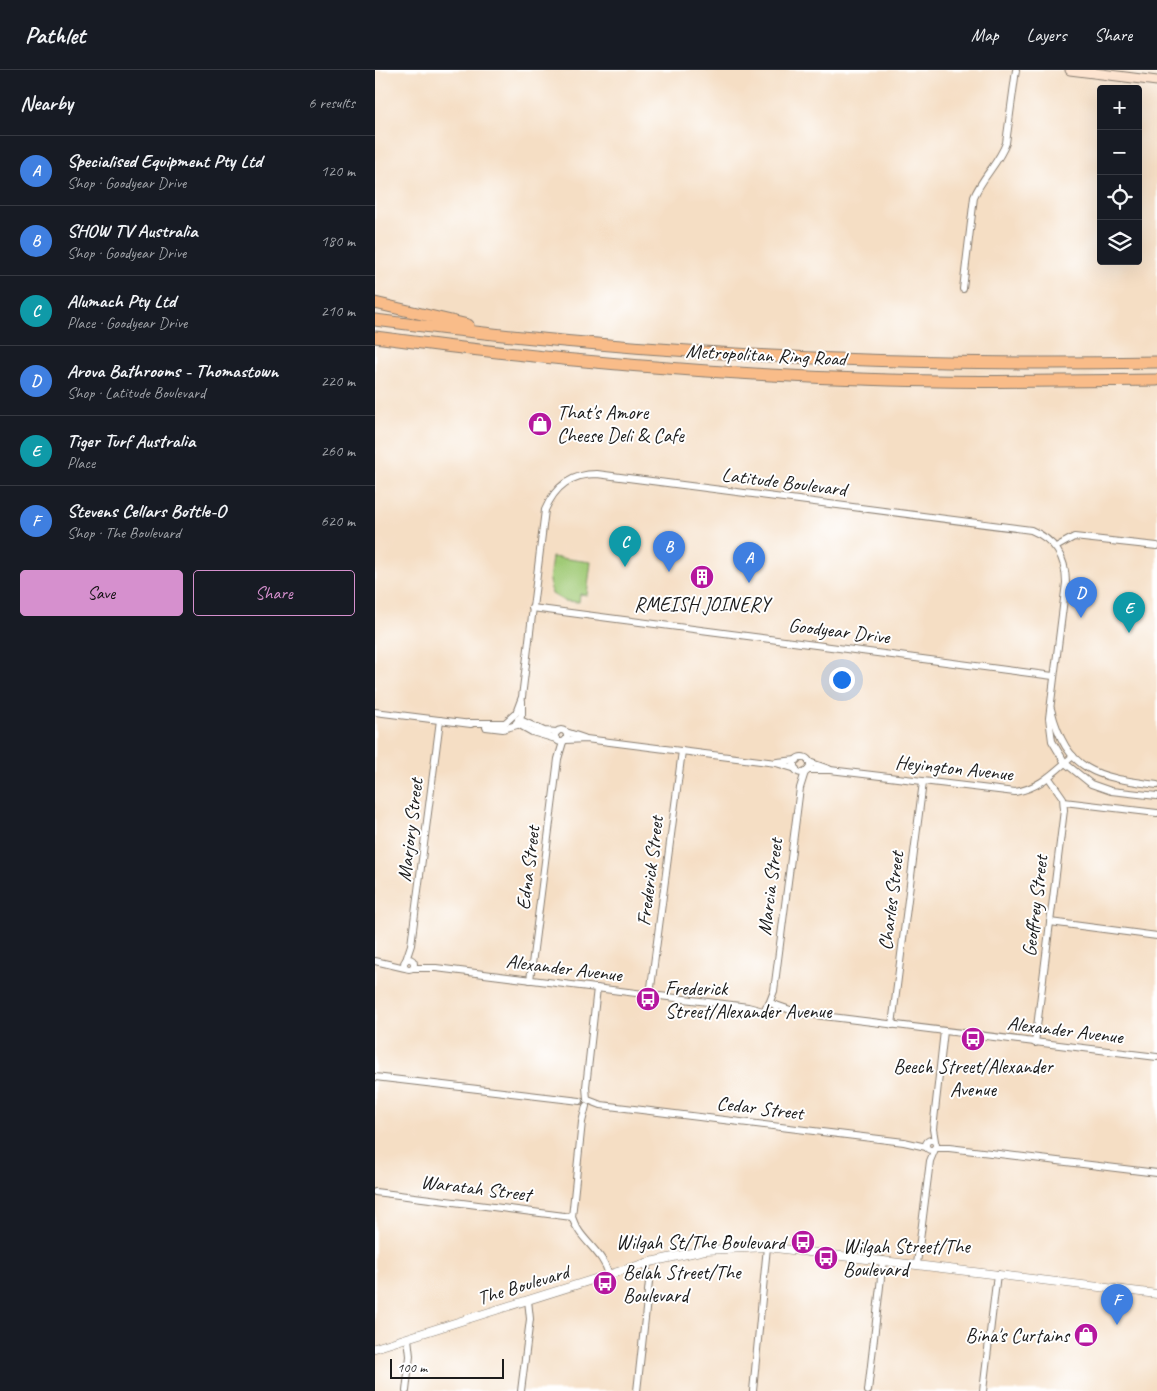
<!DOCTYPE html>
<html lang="en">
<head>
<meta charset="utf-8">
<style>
  body { margin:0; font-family:Caveat,sans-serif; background:#242831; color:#f1f3f6 }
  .controls { position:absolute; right:15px; top:15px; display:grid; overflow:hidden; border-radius:5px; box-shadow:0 5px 20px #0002 }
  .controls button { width:45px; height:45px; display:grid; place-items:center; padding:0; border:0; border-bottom:1px solid #363941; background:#171b24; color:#f1f3f6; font:25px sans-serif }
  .scale { position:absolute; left:15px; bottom:12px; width:114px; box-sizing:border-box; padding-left:5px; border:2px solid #1c1c1c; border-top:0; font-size:14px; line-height:18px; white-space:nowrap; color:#1c1c1c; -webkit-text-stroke:4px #fff; paint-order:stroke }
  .you { position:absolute; left:466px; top:609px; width:18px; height:18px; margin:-12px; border:4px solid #fff; border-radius:50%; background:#1a73e8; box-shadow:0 0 0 8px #1a73e833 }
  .badge { display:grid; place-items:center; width:32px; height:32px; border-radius:50%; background:#d690ce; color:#fff; font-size:16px; font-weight:700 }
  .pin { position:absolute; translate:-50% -41px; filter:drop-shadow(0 1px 2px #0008) }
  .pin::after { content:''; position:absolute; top:26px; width:18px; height:15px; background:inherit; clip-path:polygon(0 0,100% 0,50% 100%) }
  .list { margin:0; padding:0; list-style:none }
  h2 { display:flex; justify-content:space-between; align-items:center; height:65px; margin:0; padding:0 20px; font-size:21px }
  h2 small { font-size:16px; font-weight:400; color:#9ea1a6 }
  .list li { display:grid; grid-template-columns:32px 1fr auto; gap:15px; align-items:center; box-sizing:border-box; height:70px; padding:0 20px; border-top:1px solid #363941 }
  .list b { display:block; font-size:19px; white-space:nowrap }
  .list p { margin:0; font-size:16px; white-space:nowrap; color:#9ea1a6 }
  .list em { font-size:16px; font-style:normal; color:#9ea1a6 }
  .actions { display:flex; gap:10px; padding:15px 20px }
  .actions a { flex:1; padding:11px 0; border:1px solid #d690ce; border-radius:5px; text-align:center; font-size:18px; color:#d690ce }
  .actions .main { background:#d690ce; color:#111 }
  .icon { flex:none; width:28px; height:28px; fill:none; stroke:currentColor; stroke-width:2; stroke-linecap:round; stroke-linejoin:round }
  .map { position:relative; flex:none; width:782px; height:1321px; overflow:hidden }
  header { display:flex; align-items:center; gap:30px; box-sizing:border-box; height:70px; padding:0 25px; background:#171b24; border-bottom:1px solid #363941 }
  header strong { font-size:24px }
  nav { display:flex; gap:28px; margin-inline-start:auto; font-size:18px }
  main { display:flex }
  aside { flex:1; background:#171b24 }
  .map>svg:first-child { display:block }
  .green { fill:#a0ca76; stroke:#5e7349 }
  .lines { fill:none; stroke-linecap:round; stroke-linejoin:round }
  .minor-casing { stroke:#887d70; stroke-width:8 }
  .tertiary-casing { stroke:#887d70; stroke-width:9 }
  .secondary-casing { stroke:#887d70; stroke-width:11 }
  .motorway-casing { stroke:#887d70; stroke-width:13 }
  .minor { stroke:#fff; stroke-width:6 }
  .tertiary { stroke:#fff; stroke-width:8 }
  .secondary { stroke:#fde4d0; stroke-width:9 }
  .motorway { stroke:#f9bc89; stroke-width:11 }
  .labels { text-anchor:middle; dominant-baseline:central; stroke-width:4; stroke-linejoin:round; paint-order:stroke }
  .street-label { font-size:20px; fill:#1c1c1c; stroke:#fff }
  .poi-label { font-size:20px; fill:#1c1c1c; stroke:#fff; text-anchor:start }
</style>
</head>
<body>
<header>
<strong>Pathlet</strong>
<nav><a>Map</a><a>Layers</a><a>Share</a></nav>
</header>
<main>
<aside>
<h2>Nearby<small>6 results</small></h2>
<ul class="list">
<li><span class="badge" style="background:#3f7fe0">A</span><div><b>Specialised Equipment Pty Ltd</b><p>Shop · Goodyear Drive</p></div><em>120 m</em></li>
<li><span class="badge" style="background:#3f7fe0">B</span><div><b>SHOW TV Australia</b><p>Shop · Goodyear Drive</p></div><em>180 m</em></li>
<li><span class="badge" style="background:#0f9aa8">C</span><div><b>Alumach Pty Ltd</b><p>Place · Goodyear Drive</p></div><em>210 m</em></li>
<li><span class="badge" style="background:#3f7fe0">D</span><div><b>Arova Bathrooms - Thomastown</b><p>Shop · Latitude Boulevard</p></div><em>220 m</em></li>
<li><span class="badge" style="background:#0f9aa8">E</span><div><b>Tiger Turf Australia</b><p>Place</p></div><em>260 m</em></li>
<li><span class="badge" style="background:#3f7fe0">F</span><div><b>Stevens Cellars Bottle-O</b><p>Shop · The Boulevard</p></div><em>620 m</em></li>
</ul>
<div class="actions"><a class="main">Save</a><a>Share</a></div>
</aside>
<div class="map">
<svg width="782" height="1321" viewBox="0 0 782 1321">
  <rect width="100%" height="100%" fill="#fff"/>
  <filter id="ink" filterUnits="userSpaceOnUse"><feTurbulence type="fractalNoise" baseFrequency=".02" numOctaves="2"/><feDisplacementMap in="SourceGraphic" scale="10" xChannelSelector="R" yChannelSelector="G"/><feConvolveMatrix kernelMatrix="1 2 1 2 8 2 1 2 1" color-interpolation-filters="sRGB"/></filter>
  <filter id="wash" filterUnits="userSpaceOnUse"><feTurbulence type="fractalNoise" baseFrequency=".0096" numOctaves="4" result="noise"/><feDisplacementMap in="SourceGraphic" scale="20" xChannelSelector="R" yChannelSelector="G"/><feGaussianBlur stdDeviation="1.12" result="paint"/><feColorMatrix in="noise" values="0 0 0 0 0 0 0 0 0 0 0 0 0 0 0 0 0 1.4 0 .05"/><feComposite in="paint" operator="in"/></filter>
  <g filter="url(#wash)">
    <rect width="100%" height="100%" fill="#f5dec4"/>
    <polygon class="green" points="177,487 216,492 212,525 205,524 204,532 189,531 177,524 174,511"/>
  </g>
  <g filter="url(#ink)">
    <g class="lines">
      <g class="minor-casing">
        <g id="minor">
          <path d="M588,219L599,127C607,107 624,93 631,73L641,0"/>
          <polyline points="681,477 699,467 782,476"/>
          <polyline points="157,538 678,606"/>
          <path d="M676,639C692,704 724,707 782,715"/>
          <polyline points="0,642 96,654"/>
          <polyline points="143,649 169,661 182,662"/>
          <path d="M93,653H130L141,643L147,627L170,440C180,416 196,404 222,404L656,460C680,470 691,487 691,513L674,648L677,671L690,693L716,714L736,721L782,726"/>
          <polyline points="141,653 157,662 181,669"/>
          <polyline points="111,657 128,659 142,655 147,644 147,631"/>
          <circle cx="186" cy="666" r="6"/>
          <polyline points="191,662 209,668"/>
          <polyline points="191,670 211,669 401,693 421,699"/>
          <circle cx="427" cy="695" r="8"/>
          <polyline points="402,692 422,690"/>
          <polyline points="434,692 454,699"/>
          <path d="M433,700H455L640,722C665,718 679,702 698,686"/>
          <polyline points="689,732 782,743"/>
          <polyline points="675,852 782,866"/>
          <circle cx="34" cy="894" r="5"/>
          <polyline points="31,890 36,875 65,650"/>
          <polyline points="0,891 30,898"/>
          <polyline points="38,898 61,898 373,937 392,942"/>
          <polyline points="155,910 183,689 188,672"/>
          <polyline points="275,925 307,681"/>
          <circle cx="396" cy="939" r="5.5"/>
          <polyline points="394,934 399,921 425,718 430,702"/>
          <polyline points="401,935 424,943 782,987"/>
          <polyline points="517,955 548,712"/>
          <polyline points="660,973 689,740 688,728 674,708"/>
          <polyline points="0,1007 205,1031"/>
          <polyline points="212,1029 211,1017 222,918"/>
          <polyline points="213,1030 226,1035 529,1072 551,1077"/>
          <path d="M211,1036L207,1052L197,1147C204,1170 228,1181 234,1205"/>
          <circle cx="556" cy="1075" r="5"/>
          <polyline points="560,1071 558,1059 569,961"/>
          <polyline points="560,1078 574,1078 782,1103"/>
          <polyline points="0,1122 197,1147"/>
          <polyline points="542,1194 555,1091 560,1079"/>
          <polyline points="31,1321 35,1286 33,1268"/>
          <polyline points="146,1321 155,1249 153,1230"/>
          <polyline points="262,1321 274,1212 271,1193"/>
          <polyline points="378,1321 392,1177"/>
          <polyline points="493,1321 508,1190"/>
          <polyline points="608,1321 622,1204"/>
        </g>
      </g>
      <g class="tertiary-casing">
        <polyline id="tertiary" points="0,1278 271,1193 330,1180 392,1177 782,1224"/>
      </g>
      <g class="secondary-casing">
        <polyline id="secondary" points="695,0 782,11"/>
      </g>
      <g class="motorway-casing">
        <g id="motorway">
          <polyline points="0,233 93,255"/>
          <path d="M0,250C259,284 521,297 782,292"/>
          <path d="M0,267C170,290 342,305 514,310C603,313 693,311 782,310"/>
        </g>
      </g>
      <use href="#minor" class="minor"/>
      <use href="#tertiary" class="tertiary"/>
      <use href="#secondary" class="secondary"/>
      <use href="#motorway" class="motorway"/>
    </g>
  </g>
  <defs>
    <g id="shop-disc" transform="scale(1.25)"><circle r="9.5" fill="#b5179e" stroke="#fff"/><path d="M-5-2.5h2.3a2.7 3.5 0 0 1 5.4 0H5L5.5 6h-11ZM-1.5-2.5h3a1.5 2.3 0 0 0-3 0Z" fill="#fff"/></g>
    <g id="building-disc" transform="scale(1.25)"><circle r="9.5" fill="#b5179e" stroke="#fff"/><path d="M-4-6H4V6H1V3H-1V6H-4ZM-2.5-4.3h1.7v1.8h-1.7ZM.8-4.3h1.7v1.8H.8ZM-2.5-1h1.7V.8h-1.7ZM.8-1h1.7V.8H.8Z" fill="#fff"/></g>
    <g id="bus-disc" transform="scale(1.25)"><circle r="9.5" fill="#b5179e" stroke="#fff"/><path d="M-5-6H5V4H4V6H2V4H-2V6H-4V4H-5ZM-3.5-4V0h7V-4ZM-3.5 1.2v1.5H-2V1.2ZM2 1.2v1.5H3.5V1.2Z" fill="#fff"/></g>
  </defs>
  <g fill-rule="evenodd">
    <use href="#shop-disc" x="165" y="354"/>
    <use href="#building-disc" x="327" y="507"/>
    <use href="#bus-disc" x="273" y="929"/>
    <use href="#bus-disc" x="598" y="969"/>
    <use href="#bus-disc" x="428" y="1172"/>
    <use href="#bus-disc" x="451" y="1188"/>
    <use href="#bus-disc" x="230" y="1213"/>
    <use href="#shop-disc" x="711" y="1265"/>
  </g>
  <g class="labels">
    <g class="street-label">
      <text transform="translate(391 285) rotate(3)">Metropolitan Ring Road</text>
      <text transform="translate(409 412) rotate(7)">Latitude Boulevard</text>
      <text transform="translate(464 561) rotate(7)">Goodyear Drive</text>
      <text transform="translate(579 698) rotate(6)">Heyington Avenue</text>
      <text transform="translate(35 760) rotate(-83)">Marjory Street</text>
      <text transform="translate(153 798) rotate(-83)">Edna Street</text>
      <text transform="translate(275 801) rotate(-83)">Frederick Street</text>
      <text transform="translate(395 817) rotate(-83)">Marcia Street</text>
      <text transform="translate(516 831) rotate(-83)">Charles Street</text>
      <text transform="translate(660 836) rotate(-83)">Geoffrey Street</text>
      <text transform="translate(189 898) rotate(7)">Alexander Avenue</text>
      <text transform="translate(690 960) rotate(7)">Alexander Avenue</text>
      <text transform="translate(385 1038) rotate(7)">Cedar Street</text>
      <text transform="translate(101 1118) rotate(7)">Waratah Street</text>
      <text transform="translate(148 1215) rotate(-17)">The Boulevard</text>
    </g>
    <g class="poi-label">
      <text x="182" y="342">That's Amore<tspan x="182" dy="23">Cheese Deli &amp; Cafe</tspan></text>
      <text x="327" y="534" text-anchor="middle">RMEISH JOINERY</text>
      <text x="290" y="918">Frederick<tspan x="290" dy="23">Street/Alexander Avenue</tspan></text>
      <text x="598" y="996" text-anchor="middle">Beech Street/Alexander<tspan x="598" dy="23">Avenue</tspan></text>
      <text x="410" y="1172" text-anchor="end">Wilgah St/The Boulevard</text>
      <text x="468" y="1176">Wilgah Street/The<tspan x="468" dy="23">Boulevard</tspan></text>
      <text x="248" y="1202">Belah Street/The<tspan x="248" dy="23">Boulevard</tspan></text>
      <text x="694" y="1265" text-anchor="end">Bina's Curtains</text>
    </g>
  </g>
</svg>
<div class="controls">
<button>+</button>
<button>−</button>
<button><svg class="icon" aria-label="locate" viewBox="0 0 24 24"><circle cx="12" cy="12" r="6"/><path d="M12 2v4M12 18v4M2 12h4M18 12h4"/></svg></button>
<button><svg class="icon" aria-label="layers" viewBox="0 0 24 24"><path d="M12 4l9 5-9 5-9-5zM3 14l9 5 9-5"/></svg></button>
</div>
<div class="scale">100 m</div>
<div class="you"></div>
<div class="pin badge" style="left:374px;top:513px;background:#3f7fe0">A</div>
<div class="pin badge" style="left:294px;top:502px;background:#3f7fe0">B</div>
<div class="pin badge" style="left:250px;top:497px;background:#0f9aa8">C</div>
<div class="pin badge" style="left:706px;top:548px;background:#3f7fe0">D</div>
<div class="pin badge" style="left:754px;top:563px;background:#0f9aa8">E</div>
<div class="pin badge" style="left:742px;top:1255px;background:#3f7fe0">F</div>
</div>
</main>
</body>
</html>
